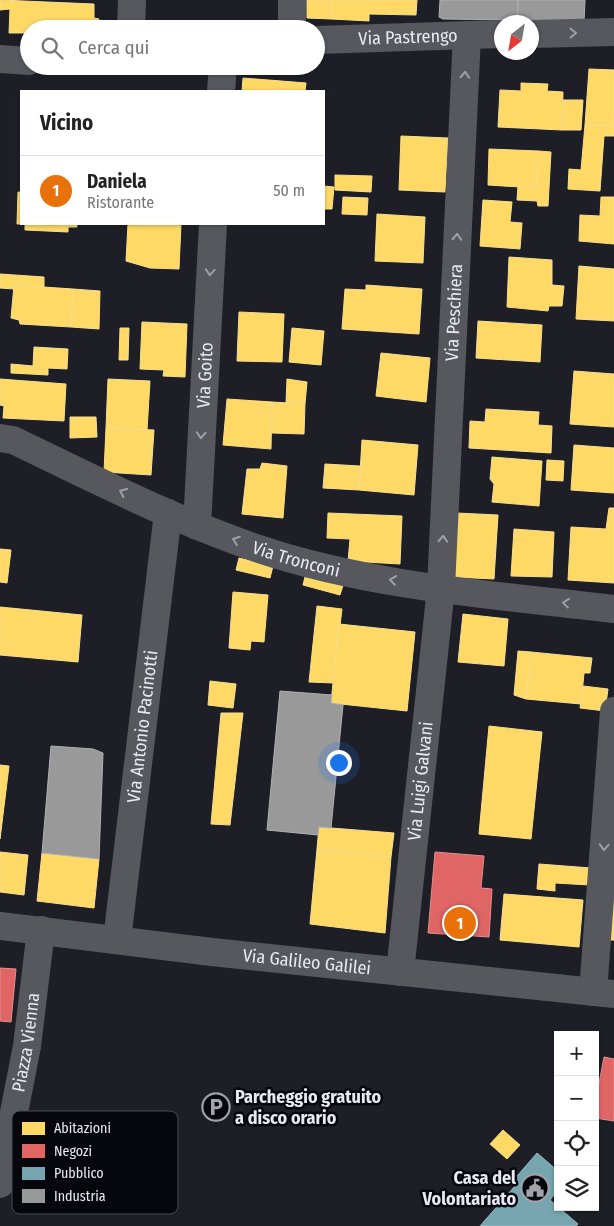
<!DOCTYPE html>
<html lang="it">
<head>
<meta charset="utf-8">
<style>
  body { margin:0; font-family:"Fira Sans Condensed",sans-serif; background:#f2f2f2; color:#222 }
  .controls { position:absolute; right:15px; bottom:15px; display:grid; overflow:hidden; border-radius:0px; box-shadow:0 1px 4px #0004 }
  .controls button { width:45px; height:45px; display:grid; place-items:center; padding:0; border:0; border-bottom:1px solid #e0e0e0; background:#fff; color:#222; font:25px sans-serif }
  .compass { position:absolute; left:494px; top:15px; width:45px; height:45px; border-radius:50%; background:#fff; box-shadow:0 1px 4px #0004; rotate:211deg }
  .you { position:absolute; left:338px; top:762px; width:18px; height:18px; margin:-12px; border:4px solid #fff; border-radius:50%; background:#1a73e8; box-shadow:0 0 0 8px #1a73e833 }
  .badge { display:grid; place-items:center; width:32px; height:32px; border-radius:50%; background:#b45309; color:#fff; font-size:16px; font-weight:700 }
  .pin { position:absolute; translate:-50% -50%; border:2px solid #fff; box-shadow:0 1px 5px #0006 }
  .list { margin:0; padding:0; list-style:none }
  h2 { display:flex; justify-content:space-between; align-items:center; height:65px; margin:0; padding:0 20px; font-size:21px }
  h2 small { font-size:16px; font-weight:400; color:#767676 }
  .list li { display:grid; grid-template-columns:32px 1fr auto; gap:15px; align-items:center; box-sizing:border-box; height:70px; padding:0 20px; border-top:1px solid #e0e0e0 }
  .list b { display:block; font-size:19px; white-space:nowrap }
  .list p { margin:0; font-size:16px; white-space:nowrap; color:#767676 }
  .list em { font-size:16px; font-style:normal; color:#767676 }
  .icon { flex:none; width:28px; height:28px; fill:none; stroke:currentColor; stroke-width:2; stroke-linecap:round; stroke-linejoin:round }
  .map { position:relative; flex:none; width:614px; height:1226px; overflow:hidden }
  .search { position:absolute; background:#fff; box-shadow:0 1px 4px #0004; left:20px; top:20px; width:305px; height:55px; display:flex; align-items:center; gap:12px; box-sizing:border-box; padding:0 18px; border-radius:28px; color:#767676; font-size:19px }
  .panel { position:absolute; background:#fff; box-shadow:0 1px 4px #0004; left:20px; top:90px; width:305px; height:135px; border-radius:0px }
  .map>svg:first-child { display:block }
  .homes { fill:#ffd966; stroke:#f8de90 }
  .shops { fill:#e06666; stroke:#e28d90 }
  .public { fill:#76a5af; stroke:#98b9c3 }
  .industry { fill:#999; stroke:#b0b1b4 }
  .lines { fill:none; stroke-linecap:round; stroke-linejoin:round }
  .minor { stroke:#56585e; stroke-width:28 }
  .oneway { stroke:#9ea0a8 }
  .labels { text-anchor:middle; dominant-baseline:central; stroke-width:5; stroke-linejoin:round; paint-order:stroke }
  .street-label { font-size:18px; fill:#e7e9f2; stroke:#06070d }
  .poi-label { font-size:18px; font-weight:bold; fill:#e7e9f2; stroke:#06070d; text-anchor:start }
  .key { fill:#06070d; stroke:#4a4b52; stroke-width:1 }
  .key-label { font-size:14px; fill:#e7e9f2 }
</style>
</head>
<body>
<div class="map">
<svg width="614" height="1226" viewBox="0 0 614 1226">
  <rect width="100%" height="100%" fill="#1e1f26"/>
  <g class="homes">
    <polygon points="0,0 94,4 94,18 99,19 98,29 29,29 28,47 28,33 9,33 10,9 0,10"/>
    <polygon points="307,0 332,0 331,19 307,18"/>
    <polygon points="332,0 417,0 416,15 369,14 369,21 331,19"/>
    <polygon points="589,69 614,70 614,126 585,125"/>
    <polygon points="243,78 306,83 305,91 242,91"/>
    <polygon points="521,83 548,84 547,91 563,92 562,130 498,127 500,90 521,91"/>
    <polygon points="563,100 583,100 581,130 562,130"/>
    <polygon points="585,125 614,126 614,136 604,136 600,191 568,189 569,169 581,170"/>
    <polygon points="401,136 448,138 445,192 399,190"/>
    <polygon points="489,149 539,151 536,188 488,185"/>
    <polygon points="539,151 551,152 548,206 538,206 537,201 517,200 518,186 536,188"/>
    <polygon points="335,175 372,176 371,192 335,190"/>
    <polygon points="324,186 334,187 332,209 324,209"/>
    <polygon points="18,192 21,192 21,224 77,224 77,227 68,227 68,232 25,230 25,224 17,224"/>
    <polygon points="343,197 368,198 367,215 342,214"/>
    <polygon points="601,197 614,197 614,244 579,241 580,215 600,216"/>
    <polygon points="483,200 512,202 510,222 522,223 520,249 480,246"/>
    <polygon points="377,214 425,217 423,263 375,261"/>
    <polygon points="128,224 181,224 179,269 150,268 126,261"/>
    <polygon points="509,257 552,260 552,285 564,286 562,306 549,306 548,311 507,307"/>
    <polygon points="579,266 614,269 614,321 576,319"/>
    <polygon points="0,274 44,277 44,287 14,285 14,289 0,288"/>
    <polygon points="14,285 73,289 71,327 20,324 19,320 11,318"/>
    <polygon points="366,285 422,289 419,334 342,329 345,289 366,290"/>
    <polygon points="73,289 100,291 99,329 71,327"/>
    <polygon points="239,312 284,314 282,362 237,361"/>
    <polygon points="478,321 542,325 540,362 476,358"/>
    <polygon points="142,322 187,324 185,377 163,376 164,370 140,369"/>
    <polygon points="120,328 129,328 128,360 119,360"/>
    <polygon points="292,328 324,331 321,365 289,362"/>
    <polygon points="34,347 68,349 67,369 48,368 48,375 11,373 11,364 33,366"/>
    <polygon points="381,353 430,358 426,402 376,396"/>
    <polygon points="574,371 614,374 614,427 570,424"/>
    <polygon points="0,379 66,384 64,421 3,418 4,406 0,405"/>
    <polygon points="108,379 150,381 147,430 106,428"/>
    <polygon points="287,379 307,382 305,404 286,403"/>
    <polygon points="227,399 272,402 271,449 223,445"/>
    <polygon points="272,402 305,404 304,434 272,433"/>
    <polygon points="486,409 539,412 538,425 552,426 551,453 469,448 470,421 485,422"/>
    <polygon points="70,417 96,417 97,437 70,438"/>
    <polygon points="106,428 154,430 151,475 104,472"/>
    <polygon points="362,440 418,445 414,495 359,490"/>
    <polygon points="574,445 614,448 614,493 571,490"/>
    <polygon points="492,457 542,461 539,506 492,502 494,484 490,479"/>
    <polygon points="547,460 564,461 563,481 546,480"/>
    <polygon points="262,463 287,466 283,518 242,514 247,469 260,469"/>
    <polygon points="325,464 360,466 359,490 323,488"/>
    <polygon points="609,508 614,508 614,583 568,580 571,527 606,529"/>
    <polygon points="328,513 402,516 400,564 348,561 350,539 327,538"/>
    <polygon points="457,513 498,515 494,579 453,577"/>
    <polygon points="514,529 554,532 552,577 511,576"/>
    <polygon points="0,549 11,550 7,583 0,582"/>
    <polygon points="239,558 273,566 270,578 236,570"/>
    <polygon points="306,573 344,582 340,595 303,585"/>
    <polygon points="233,592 268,595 264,642 251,641 250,650 229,648"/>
    <polygon points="317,606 342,609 333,683 309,682"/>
    <polygon points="0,607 82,615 78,662 0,655"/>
    <polygon points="463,614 508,619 504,666 458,662"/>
    <polygon points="339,624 415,632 407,711 331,703"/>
    <polygon points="518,651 531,652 526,699 514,695"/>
    <polygon points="531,652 592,658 590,673 584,673 581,704 526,699"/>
    <polygon points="210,681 236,684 233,708 208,705"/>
    <polygon points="583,686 608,689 605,711 580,708"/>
    <polygon points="221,713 243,713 230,825 211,824"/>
    <polygon points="489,726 542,732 531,839 479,834"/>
    <polygon points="0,765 9,766 0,839"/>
    <polygon points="319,827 394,833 391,857 317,849"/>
    <polygon points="317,849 391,857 385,933 310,924"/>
    <polygon points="0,852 28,855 24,895 0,892"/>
    <polygon points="42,853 99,859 94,908 37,901"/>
    <polygon points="539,864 591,868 590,885 555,883 555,891 537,889"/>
    <polygon points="614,887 614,940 608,940"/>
    <polygon points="504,894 583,900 579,947 500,940"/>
    <polygon points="503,1130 520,1145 507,1159 490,1144"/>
  </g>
  <g class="shops">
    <polygon points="435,852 484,856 481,888 492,889 489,937 428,933"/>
    <polygon points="0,968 16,969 11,1022 0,1021"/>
    <polygon points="604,1057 614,1059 614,1121 595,1118 595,1104"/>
  </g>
  <polygon class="public" points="537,1153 558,1171 558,1190 550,1200 578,1224 576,1226 480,1226 515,1186 511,1183"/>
  <g class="industry">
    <polygon points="440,0 518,0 518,20 443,19 439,17"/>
    <polygon points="518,0 585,0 584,22 518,20"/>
    <polygon points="280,691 332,695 331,703 343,705 331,828 319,827 318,835 267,830"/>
    <polygon points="51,746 93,749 103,753 99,859 42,853"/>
  </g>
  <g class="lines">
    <g class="minor">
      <polyline points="131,29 132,0"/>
      <polyline points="292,29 292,0"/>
      <polyline points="532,34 614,32"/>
      <path id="s1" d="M316,40L502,34"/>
      <polyline points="0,59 29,61"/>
      <polyline points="221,91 223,66"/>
      <path id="s2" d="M0,438L13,440C94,479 174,520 259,549C372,587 496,595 614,609"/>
      <path id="s3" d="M197,526L213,224"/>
      <path id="s4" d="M0,926L212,952L614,994"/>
      <path id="s5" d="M117,940L168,513"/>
      <path id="s6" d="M400,972L441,588L467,35"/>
      <polyline points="593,992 614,711"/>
      <path id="s7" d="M0,1184L27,1046L41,930"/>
    </g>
  </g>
  <defs><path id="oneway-chevron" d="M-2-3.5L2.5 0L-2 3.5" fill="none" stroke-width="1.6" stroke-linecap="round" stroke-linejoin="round" transform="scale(1.25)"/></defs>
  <g class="oneway">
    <use href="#oneway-chevron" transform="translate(573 33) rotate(-1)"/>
    <use href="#oneway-chevron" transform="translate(465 75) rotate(-87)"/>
    <use href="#oneway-chevron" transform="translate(457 237) rotate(-87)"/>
    <use href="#oneway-chevron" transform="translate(210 272) rotate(94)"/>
    <use href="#oneway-chevron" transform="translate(201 435) rotate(93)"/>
    <use href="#oneway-chevron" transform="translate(123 492) rotate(-155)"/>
    <use href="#oneway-chevron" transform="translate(443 539) rotate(-87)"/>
    <use href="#oneway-chevron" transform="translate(236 540) rotate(-160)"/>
    <use href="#oneway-chevron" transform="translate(393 580) rotate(-171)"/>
    <use href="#oneway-chevron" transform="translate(566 603) rotate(-173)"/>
    <use href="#oneway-chevron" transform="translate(604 847) rotate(94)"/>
  </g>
  <defs>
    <g id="parking-ring" transform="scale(1.4375)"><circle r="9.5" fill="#06070d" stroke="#a1a2ab" stroke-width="1.5"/><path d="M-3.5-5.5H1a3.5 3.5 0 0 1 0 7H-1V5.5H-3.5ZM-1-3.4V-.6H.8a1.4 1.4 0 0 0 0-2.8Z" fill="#a1a2ab"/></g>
    <g id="civic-ring" transform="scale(1.4375)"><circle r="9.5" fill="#06070d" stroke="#a1a2ab" stroke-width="1.5"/><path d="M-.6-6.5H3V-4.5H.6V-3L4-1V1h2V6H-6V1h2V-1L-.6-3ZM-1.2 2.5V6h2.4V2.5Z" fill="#a1a2ab"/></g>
  </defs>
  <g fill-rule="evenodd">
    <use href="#parking-ring" x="216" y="1107"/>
    <use href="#civic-ring" x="535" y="1188"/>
  </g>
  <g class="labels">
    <g class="street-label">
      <text stroke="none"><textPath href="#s1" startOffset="92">Via Pastrengo</textPath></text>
      <text stroke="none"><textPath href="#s6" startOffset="662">Via Peschiera</textPath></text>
      <text stroke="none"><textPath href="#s3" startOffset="151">Via Goito</textPath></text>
      <text stroke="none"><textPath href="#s2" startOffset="321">Via Tronconi</textPath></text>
      <text stroke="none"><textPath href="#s5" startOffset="215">Via Antonio Pacinotti</textPath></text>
      <text stroke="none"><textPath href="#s6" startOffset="192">Via Luigi Galvani</textPath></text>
      <text stroke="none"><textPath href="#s4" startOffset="309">Via Galileo Galilei</textPath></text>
      <text stroke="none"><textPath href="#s7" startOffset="144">Piazza Vienna</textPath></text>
    </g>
    <g class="poi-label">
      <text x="235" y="1097">Parcheggio gratuito<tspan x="235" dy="21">a disco orario</tspan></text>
      <text x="516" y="1178" text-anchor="end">Casa del<tspan x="516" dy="21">Volontariato</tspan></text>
    </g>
  </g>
  <rect x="12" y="1111" width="166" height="103" rx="8" class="key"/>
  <rect x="22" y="1122" width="23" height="13" fill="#ffd966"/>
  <rect x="22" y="1144" width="23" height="14" fill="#e06666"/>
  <rect x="22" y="1167" width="23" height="13" fill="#76a5af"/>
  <rect x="22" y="1189" width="23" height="14" fill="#999"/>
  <g class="key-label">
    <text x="54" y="1133">Abitazioni</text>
    <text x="54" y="1156">Negozi</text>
    <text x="54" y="1178">Pubblico</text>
    <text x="54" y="1201">Industria</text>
  </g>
</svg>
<div class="controls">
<button>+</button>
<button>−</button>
<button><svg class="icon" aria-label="locate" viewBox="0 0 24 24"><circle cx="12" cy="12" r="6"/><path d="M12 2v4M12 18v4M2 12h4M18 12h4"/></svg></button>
<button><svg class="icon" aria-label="layers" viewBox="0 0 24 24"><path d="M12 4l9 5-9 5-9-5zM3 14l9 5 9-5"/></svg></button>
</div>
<svg class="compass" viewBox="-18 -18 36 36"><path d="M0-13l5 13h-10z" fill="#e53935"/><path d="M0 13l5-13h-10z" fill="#767676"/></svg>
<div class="you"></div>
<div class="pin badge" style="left:460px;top:923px;background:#e8710a">1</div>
<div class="search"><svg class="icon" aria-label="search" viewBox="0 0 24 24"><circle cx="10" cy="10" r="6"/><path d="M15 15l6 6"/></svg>Cerca qui</div>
<section class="panel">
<h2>Vicino<small></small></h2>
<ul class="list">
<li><span class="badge" style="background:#e8710a">1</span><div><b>Daniela</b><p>Ristorante</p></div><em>50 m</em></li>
</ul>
</section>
</div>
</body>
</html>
